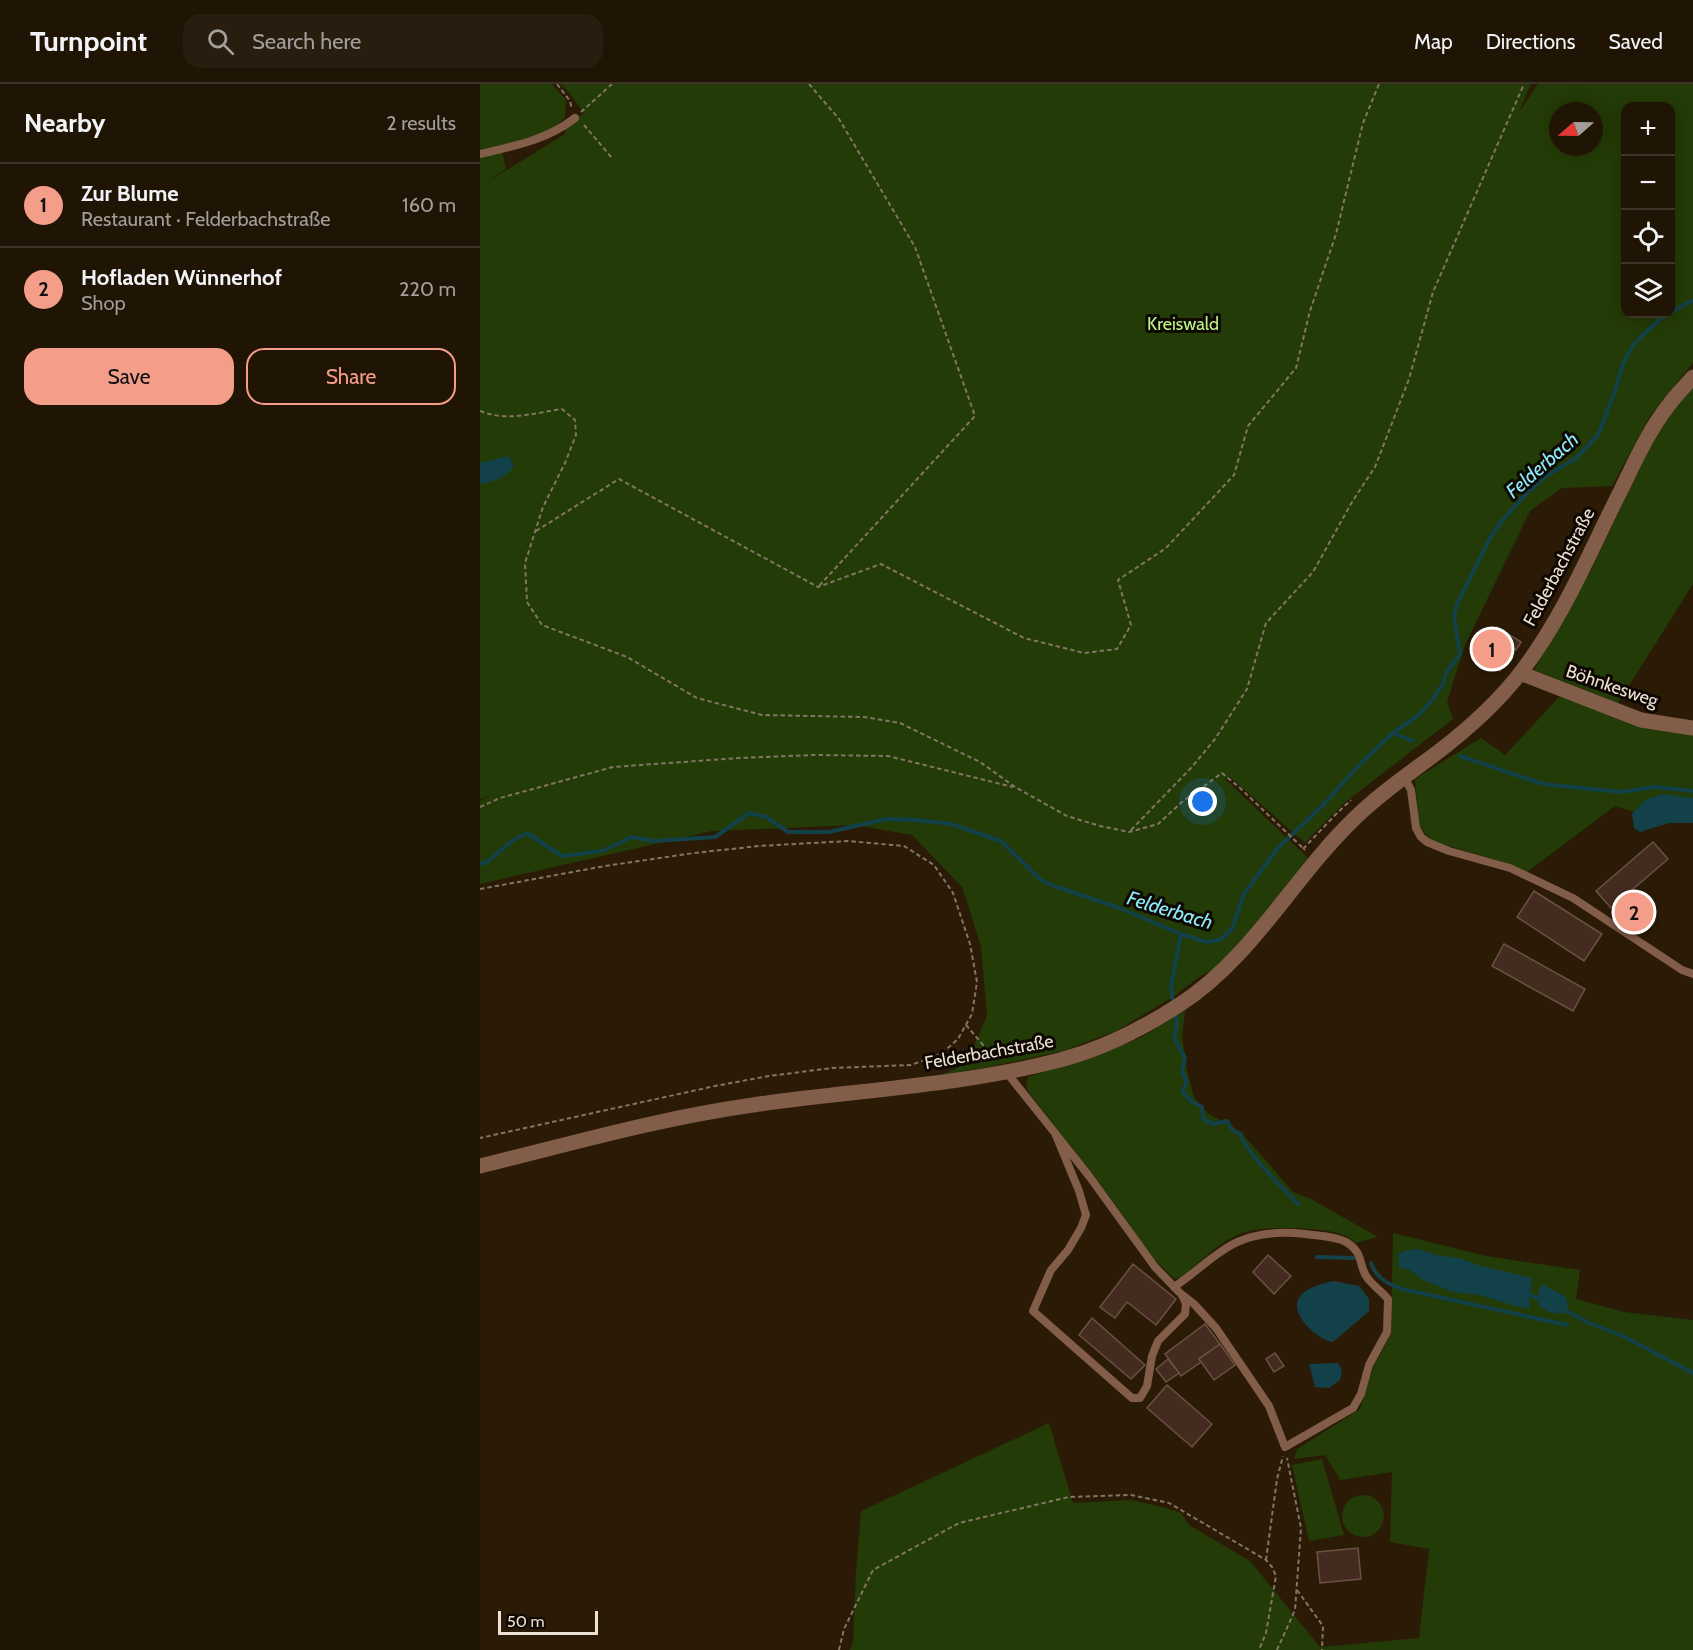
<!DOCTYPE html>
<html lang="en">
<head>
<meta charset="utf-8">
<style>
  body { margin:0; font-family:Cabin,sans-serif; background:#281d0e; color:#f1f3f6 }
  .controls { position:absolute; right:18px; top:18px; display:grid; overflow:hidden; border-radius:12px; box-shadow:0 3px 15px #0003 }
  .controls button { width:54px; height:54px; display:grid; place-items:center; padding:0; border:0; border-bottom:2px solid #3d3326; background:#201404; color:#f1f3f6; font:30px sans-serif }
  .compass { position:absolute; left:1069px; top:18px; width:54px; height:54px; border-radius:50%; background:#201404; box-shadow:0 3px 15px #0003; rotate:250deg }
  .scale { position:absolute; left:18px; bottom:15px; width:100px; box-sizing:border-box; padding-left:6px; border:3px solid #ece1d4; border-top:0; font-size:16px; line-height:21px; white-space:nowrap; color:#ece1d4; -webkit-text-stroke:4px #0e0702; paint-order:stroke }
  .you { position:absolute; left:723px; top:718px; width:21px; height:21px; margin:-15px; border:4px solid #fff; border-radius:50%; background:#1a73e8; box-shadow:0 0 0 9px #1a73e833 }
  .badge { display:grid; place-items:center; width:39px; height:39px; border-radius:50%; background:#f49e8a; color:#111; font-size:20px; font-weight:700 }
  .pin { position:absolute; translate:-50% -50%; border:3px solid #fff; box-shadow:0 2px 6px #0006 }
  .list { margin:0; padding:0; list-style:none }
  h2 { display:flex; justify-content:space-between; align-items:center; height:78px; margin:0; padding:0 24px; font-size:26px }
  h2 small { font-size:20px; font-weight:400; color:#a29e9a }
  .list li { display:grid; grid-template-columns:39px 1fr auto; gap:18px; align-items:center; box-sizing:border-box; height:84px; padding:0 24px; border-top:2px solid #3d3326 }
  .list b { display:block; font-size:22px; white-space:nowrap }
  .list p { margin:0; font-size:20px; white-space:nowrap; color:#a29e9a }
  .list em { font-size:20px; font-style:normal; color:#a29e9a }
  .actions { display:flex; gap:12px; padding:18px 24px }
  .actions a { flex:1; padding:14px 0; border:2px solid #f49e8a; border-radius:18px; text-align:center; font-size:21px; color:#f49e8a }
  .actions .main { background:#f49e8a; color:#111 }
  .icon { flex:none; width:33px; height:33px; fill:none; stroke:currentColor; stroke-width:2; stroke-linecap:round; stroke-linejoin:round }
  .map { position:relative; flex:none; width:1213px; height:1566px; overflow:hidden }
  header { display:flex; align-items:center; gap:36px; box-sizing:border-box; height:84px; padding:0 30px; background:#201404; border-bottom:2px solid #3d3326 }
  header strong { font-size:28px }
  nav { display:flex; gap:33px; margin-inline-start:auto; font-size:21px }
  .search { width:420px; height:54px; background:#281d0e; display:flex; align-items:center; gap:15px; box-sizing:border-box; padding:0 21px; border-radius:18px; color:#a29e9a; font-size:22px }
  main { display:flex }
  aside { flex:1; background:#201404 }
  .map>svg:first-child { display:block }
  .green { fill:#233b06; fill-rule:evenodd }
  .water { fill:#134149 }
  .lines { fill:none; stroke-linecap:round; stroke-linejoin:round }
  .stream { stroke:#134149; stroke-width:4 }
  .building { fill:#442b20; stroke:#6b5044; stroke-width:1.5 }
  .path { stroke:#837564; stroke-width:2; stroke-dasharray:4.5 3; stroke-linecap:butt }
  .service { stroke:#825d49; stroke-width:8 }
  .minor { stroke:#825d49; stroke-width:15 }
  .tertiary { stroke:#825d49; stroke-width:15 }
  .labels { text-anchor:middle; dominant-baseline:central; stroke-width:6; stroke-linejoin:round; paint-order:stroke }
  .park-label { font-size:18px; fill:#bbf685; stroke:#0e0702 }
  .street-label { font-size:18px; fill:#ece1d4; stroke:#0e0702 }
  .water-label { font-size:20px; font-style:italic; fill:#8cecfd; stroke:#0e0702 }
</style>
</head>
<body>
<header>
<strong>Turnpoint</strong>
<div class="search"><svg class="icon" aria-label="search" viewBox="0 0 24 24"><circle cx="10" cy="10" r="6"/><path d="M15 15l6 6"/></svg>Search here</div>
<nav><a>Map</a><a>Directions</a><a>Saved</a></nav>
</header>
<main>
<aside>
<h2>Nearby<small>2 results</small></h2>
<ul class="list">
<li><span class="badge">1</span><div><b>Zur Blume</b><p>Restaurant · Felderbachstraße</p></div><em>160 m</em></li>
<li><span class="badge">2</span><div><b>Hofladen Wünnerhof</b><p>Shop</p></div><em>220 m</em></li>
</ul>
<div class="actions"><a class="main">Save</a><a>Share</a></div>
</aside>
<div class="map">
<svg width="1213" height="1566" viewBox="0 0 1213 1566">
  <rect width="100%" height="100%" fill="#2b1b06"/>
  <g class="green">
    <path d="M0,0H72L86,16L85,34C63,55 29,59 0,67Z"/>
    <path d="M80,0H1051L1039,28L1058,0H1213V279L1170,332L1132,402L1082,404L1050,427L985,561L967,618L973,635L863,720L825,759L750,693L745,695L828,774L743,880L719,893L693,913L638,946L583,967L509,983L461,991L486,980L507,932L501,862L482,803L432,751L375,741L232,747L0,800V717L11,711L0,715V71L22,67L26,85L6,99L85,50V44L104,29L88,7ZM1146,22H1190V230H1146ZM1078,27H1114V63H1078Z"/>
    <polygon points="1213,298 1213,500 1138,619 1054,586 1112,484 1180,343"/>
    <polygon points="1082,610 1213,648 1213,737 1173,734 1135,722 1047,788 1020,777 962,760 948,754 939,741 935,695 1001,654 1025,671"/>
    <path d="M707,925L705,929L702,951L707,987L714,1013L727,1029L761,1048L813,1108L831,1115L898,1153L876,1159C872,1156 868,1153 864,1151C843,1143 784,1141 762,1149C740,1157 720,1178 702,1193L695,1195C671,1176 652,1144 634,1119C607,1082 578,1045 549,1009L546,1002L548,993L613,972L660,954Z"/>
    <polygon points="913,1149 1006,1172 1100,1186 1096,1215 1144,1228 1213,1236 1213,1566 370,1566 373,1558 376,1488 381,1427 569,1339 593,1419 650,1416 679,1422 701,1429 709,1441 770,1477 840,1563 939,1554 949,1465 910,1458 912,1388 860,1396 845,1371 814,1375 817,1365 880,1325 894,1282 911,1250"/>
    <polygon points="842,1375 864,1451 829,1457 812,1381"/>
    <circle cx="883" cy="1432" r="21"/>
  </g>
  <g class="water">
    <path d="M29,372L34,382C28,392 12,399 0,400V379Z"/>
    <polygon points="1182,710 1213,714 1213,739 1189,739 1160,748 1154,744 1152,730 1165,716"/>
    <polygon points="938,1165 956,1171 979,1174 1001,1182 1052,1194 1049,1225 1032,1221 1000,1211 973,1208 943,1196 928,1185 919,1184 918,1170 927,1166"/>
    <path d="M853,1197L879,1202L889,1215V1227L853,1258C836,1255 805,1227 822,1210C830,1202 843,1200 853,1197Z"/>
    <polygon points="1062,1200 1086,1213 1088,1221 1084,1230 1069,1228 1059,1222 1058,1210"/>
    <polygon points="858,1279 862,1286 860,1296 849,1304 835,1303 829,1280"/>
  </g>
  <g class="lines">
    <g class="stream">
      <polyline points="1190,229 1207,219 1213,217"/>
      <polyline points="913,649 933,657"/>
      <polyline points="980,672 1063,700 1141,708 1174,703 1213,707"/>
      <polyline points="0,780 7,778 32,757 47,749 82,772 122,767 152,753 174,757 235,753 269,729 286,733 308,748 349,748 406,735 437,736 471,740 521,757 561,796 574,802 639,824 701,850 726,858 740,856 752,845 764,810 797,765 844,720 879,681 913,649 939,631 952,616 963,600 966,589 980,570 974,532 977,520 1010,454 1021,438 1045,411 1066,392 1095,375 1118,351 1135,307 1143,280 1153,261 1181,234 1189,230"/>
      <polyline points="693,918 691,902 701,850"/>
      <path d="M695,929L697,939L694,954L705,974L702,988L707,998L702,1007L712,1018L722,1023L723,1035L733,1040L747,1037L753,1047L761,1050C761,1063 806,1108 818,1120"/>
      <polyline points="837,1173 874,1174"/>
      <path d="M891,1179C896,1194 908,1200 922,1205L1087,1241"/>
      <polyline points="1051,1211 1058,1215"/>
      <polyline points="1085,1226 1109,1239 1143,1252 1213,1289"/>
    </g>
  </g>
  <g class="building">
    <polygon points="1017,543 1041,558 1036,566 1034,565 1020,587 999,575"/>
    <polygon points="1173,758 1188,775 1131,824 1116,807"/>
    <polygon points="1054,807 1122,850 1104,877 1037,833"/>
    <polygon points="1162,809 1174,824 1149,846 1137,832"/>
    <polygon points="1024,860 1105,905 1093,927 1012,882"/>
    <polygon points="788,1171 811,1192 794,1210 773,1188"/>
    <polygon points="653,1180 696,1215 676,1241 647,1218 635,1234 620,1223"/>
    <polygon points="612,1234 665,1281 651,1295 599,1251"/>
    <polygon points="725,1240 740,1260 719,1275 721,1278 701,1292 685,1270"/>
    <polygon points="740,1260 755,1281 734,1296 719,1275"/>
    <polygon points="795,1269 804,1282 794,1288 786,1275"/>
    <polygon points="688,1275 699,1289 686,1298 676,1285"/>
    <polygon points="687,1301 732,1340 712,1363 667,1324"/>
    <polygon points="878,1464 881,1495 840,1499 837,1468"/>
  </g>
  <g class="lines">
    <g class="path">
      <polyline points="77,0 90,17 92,25"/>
      <polyline points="329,0 359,35 435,163 495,332 339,502"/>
      <polyline points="101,28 132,0"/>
      <polyline points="104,41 132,74"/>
      <path d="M0,327C27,338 54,329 82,325L95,336L96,351L85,379L63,423L45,479L47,518L62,541L147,573L217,614L282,631L384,633L420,639L500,678L535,703L587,732L620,742L649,748L678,740L702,718L742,689L760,704L825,766"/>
      <polyline points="56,447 139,395 338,503 401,480 544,554 604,569 637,565 651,541 638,496 686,464 754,391 768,342 816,284 830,227 856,150 883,39 899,0"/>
      <polyline points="0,723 20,714 133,683 259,674 334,671 408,672 533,703"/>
      <polyline points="651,746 711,684 735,655 767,605 786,539 833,488 872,418 895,383 929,295 953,208 1044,0"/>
      <polyline points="823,765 857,729 871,716"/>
      <polyline points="0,805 125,782 214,769 279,762 368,757 424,762 454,781 473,809 490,860 497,898 492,930 478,955 461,970 431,981 352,984 289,992 235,1002 0,1054"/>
      <polyline points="486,941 515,975"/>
      <polyline points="786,1476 797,1395 803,1372"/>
      <polyline points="817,1506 843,1542 842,1566"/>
      <polyline points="359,1566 364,1545 393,1486 479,1439 589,1413 651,1411 689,1419 786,1476 792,1483 796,1492 786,1549 779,1566"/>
      <polyline points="797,1566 815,1526 821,1444 807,1374"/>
    </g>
    <g class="service">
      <path d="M0,70C34,62 67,56 95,34"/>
      <polyline points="924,693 931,706 936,744 941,753 947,758 969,767 1030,784 1093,814 1202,886 1213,890"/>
      <polyline points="527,989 575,1049 599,1107 606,1131 601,1144 588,1166 571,1186 553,1227 652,1314 660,1314 667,1302 672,1272 678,1257 705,1230 706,1220 702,1211 675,1183 609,1092 575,1049"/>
      <path d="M694,1203C711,1192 725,1178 742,1167C766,1149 797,1147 825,1150C838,1152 855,1152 866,1158C886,1170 877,1183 889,1196C895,1203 902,1208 908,1215L907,1248L889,1281L881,1310L873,1324L805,1363L789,1322L736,1244L714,1220L704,1212"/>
    </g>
    <polyline class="minor" points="1040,589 1161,636 1213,644"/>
    <path class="tertiary" d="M0,1082C90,1060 180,1034 273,1021C374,1006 481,1002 580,976C622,965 662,945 699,921C772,874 812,795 874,735C899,710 930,689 958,668C988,645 1019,617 1042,587C1084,531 1108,472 1139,410C1153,382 1168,347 1188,322C1195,312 1205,302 1213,293"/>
  </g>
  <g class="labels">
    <g class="park-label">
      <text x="703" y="240">Kreiswald</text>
    </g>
    <g class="street-label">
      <text transform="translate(1079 483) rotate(-62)">Felderbachstraße</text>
      <text transform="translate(1132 602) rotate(19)">Böhnkesweg</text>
      <text transform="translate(509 968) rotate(-10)">Felderbachstraße</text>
    </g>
    <g class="water-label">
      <text transform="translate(1062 381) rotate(-41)">Felderbach</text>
      <text transform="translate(690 826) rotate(17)">Felderbach</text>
    </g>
  </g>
</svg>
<div class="controls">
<button>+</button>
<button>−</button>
<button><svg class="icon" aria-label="locate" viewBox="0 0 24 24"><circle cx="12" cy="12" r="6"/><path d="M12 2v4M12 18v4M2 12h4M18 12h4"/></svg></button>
<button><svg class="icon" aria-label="layers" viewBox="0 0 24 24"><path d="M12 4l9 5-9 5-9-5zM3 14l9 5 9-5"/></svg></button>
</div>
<svg class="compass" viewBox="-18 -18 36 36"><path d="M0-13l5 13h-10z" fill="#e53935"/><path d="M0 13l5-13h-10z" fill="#a29e9a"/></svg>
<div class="scale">50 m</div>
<div class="you"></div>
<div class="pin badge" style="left:1012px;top:565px">1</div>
<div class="pin badge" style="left:1154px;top:828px">2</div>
</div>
</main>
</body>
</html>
